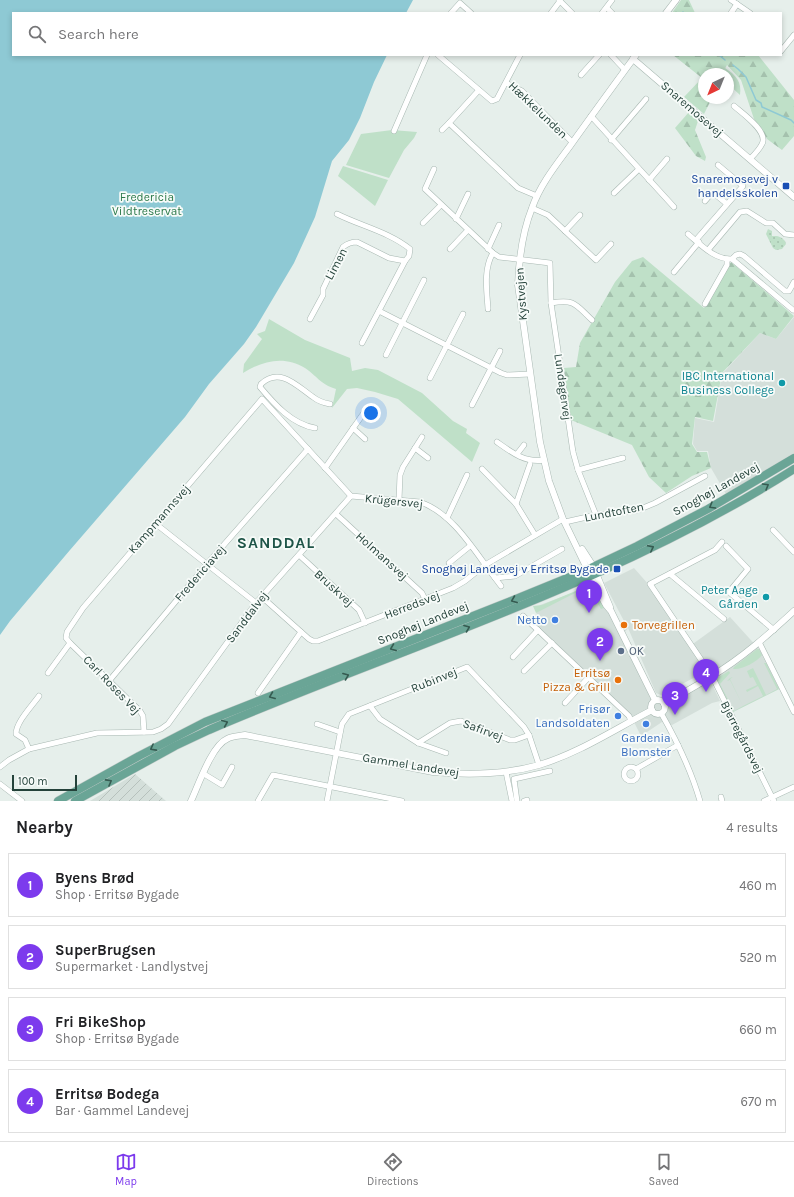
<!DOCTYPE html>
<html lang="en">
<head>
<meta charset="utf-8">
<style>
  body { margin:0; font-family:Karla,sans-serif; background:#f6f6f6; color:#202124 }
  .compass { position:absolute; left:698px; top:68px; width:36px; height:36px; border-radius:50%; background:#fff; box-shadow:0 2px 6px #0003; rotate:223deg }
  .scale { position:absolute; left:12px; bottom:10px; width:65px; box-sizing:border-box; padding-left:4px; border:2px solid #24423a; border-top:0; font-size:11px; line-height:14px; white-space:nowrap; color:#24423a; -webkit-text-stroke:3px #f7fbf9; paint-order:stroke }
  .you { position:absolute; left:371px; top:413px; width:14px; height:14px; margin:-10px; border:3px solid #fff; border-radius:50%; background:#1a73e8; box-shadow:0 0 0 6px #1a73e833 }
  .badge { display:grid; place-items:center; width:26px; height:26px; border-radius:50%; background:#7c3aed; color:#fff; font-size:13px; font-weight:700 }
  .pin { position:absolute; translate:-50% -33px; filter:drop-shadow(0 1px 2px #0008) }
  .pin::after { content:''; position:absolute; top:21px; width:14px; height:12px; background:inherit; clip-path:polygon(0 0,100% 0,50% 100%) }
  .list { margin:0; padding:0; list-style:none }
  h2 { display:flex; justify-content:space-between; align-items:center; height:52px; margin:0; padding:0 16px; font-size:17px }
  h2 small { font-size:13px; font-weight:400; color:#757577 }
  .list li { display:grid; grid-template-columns:26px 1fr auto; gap:12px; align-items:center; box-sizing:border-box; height:64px; margin:0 8px 8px; padding:0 8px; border:1px solid #e0e0e0; border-radius:0px }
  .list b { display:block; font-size:15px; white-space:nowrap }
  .list p { margin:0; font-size:13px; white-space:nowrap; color:#757577 }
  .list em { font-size:13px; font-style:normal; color:#757577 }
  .icon { flex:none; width:22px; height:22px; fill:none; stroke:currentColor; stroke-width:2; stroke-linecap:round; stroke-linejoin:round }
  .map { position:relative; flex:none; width:794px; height:801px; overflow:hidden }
  .search { position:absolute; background:#fff; box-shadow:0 2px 6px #0003; left:12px; right:12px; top:12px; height:44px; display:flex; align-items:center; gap:10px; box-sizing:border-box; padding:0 14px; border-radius:0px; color:#757577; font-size:15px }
  .sheet { height:340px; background:#fff }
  nav { display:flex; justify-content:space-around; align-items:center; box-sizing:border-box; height:56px; border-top:1px solid #e0e0e0; background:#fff; font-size:11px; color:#757577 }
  nav a { display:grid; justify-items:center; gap:2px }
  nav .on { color:#7c3aed }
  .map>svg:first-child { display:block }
  .built { fill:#d4dfda }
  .industrial { fill:url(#industrial-furrows) }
  .grass { fill:#bfe0c8 }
  .forest { fill:url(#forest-firs) }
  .park { fill:url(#park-dots) }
  .water { fill:#8ec9d4 }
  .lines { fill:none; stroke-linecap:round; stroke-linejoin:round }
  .stream { stroke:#8ec9d4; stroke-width:1.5 }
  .minor-casing { stroke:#a8b8b2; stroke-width:6 }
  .tertiary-casing { stroke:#a8b8b2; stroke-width:7 }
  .primary-casing { stroke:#c2cac8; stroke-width:9 }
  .minor { stroke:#fff; stroke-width:5 }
  .tertiary { stroke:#fff; stroke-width:6 }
  .primary { stroke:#6aa596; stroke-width:8 }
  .oneway { stroke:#365b51 }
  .transit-dot { fill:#1a4fb4; stroke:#f7fbf9; stroke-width:1.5 }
  .culture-dot { fill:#0f9aa8; stroke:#f7fbf9; stroke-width:1.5 }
  .shop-dot { fill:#3f7fe0; stroke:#f7fbf9; stroke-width:1.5 }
  .food-dot { fill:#e8710a; stroke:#f7fbf9; stroke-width:1.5 }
  .service-dot { fill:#5c6f8a; stroke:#f7fbf9; stroke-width:1.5 }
  .labels { text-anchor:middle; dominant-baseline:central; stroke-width:3.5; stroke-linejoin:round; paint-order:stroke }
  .street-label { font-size:12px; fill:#24423a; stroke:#f7fbf9 }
  .transit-label { font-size:12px; fill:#164399; stroke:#f7fbf9; text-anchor:end }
  .park-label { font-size:12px; fill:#2d7a4b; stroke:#f7fbf9 }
  .culture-label { font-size:12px; fill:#0d838f; stroke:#f7fbf9; text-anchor:end }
  .shop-label { font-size:12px; fill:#366cbe; stroke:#f7fbf9; text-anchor:end }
  .food-label { font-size:12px; fill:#c56008; stroke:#f7fbf9; text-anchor:start }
  .service-label { font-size:12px; fill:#4e5e75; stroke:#f7fbf9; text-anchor:start }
  .district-label { font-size:16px; font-weight:bold; letter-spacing:1px; fill:#1f5548; stroke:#f7fbf9 }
</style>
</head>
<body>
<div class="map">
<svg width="794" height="801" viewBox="0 0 794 801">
  <defs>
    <pattern id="industrial-furrows" width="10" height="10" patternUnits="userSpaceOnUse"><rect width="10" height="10" fill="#d4dfda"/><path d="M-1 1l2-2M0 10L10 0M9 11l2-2" fill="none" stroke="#b6c1bc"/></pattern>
    <pattern id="forest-firs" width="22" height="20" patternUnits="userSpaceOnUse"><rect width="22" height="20" fill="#bfe0c8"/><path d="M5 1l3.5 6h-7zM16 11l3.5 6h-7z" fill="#a4c1ad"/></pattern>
    <pattern id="park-dots" width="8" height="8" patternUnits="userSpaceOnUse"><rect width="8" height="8" fill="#bfe0c8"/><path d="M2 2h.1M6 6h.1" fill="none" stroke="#a4c1ad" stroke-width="1.8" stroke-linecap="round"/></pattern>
  </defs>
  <rect width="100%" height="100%" fill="#e6efeb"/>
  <g class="built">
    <polygon points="794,317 794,453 726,494 711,468 708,451 697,451 693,444 695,418 714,422 722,374 760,333 776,339"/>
    <polygon points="634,568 649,585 690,646 730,617 759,649 779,689 733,712 717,680 705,672 661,695 656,693 628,628 621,637 650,697 668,706 710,680 720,701 712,703 672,725 662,722 641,736 631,716 533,622 540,605 575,592 591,588 619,623 624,621 604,583"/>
  </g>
  <polygon class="industrial" points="135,774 166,801 90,801"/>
  <g class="grass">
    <path d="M725,68C736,75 742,82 740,95L728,84V74H722Z"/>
    <polygon points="392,130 417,132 414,138 404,150 389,178 346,165 361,134"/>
    <polygon points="343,166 388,180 375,206 338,176"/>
    <path d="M269,319L305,340L350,358L352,371L365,368L378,370L422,393L453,421L467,429L466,433L480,443L472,462L398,399L375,392L357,388L347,389L332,408L336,389C320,384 317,376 305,368C284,355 262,361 243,373L244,364L262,339L257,334L265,331Z"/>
    <polygon points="590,585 596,592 604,608 601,609 592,594 586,597 582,593 578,594 577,592 536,613 533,606 542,605"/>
    <path d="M757,649H759L762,655C757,662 742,670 733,669L734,667Z"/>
    <polygon points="764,663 766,663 779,689 733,712 717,680 717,678 729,671 730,673 720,684 734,711 743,706 730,680 727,681 730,678 733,677 730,679 743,706 763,696 758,686 747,692 746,690 757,685 753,677 750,678 747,671 753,668 766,695 777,689"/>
  </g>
  <g class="forest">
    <polygon points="681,0 689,0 695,13 672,13"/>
    <polygon points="673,55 758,55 794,100 794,136 782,150 767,139 754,119 741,80 727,65 722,74 704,74 704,98 712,98 704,114 684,97 702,78"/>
    <polygon points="689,112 698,121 695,130 706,157 705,161 696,156 675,128"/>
    <polygon points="643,257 704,308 731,262 794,316 776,339 760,333 722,373 713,421 695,417 692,444 697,452 707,452 711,468 692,476 666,493 649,477 632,445 571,420 564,368 576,367 580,343 615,282 632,261"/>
  </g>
  <path class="park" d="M768,229L772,231V236C779,236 780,236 785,241L786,244L782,249L776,250L773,248L766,234Z"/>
  <polygon class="water" points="0,0 413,0 406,13 13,13 13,55 387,55 374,82 360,118 349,140 332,161 315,217 294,263 256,327 244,344 209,384 185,417 70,550 10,621 0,635"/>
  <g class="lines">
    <g class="stream">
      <polyline points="683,12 683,13"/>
      <polyline points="719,55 725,60"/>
      <polyline points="733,65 738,69 746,77 756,100 761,103 762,107 791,120 794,123"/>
    </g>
    <g class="minor-casing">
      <g id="minor">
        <polyline points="559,0 572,13"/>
        <polyline points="731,0 750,13"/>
        <polyline points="607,8 612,13"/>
        <polyline points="451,13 460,3 471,13"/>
        <polyline points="551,13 560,1"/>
        <polyline points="602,13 612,0"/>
        <polyline points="731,13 737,4"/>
        <polyline points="781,51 794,35"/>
        <polyline points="438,55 492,101 497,99 520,55"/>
        <polyline points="611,55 625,70"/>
        <polyline points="581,75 599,55"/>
        <polyline points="506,83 522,91 572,142"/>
        <polyline points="479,90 449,123 518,188 537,196"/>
        <path d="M734,106C742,113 769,132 762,144C759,150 754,155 750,159"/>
        <polyline points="591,116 674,207"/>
        <polyline points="442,130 449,123"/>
        <polyline points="394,131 427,55"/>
        <polyline points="611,140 646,99"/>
        <polyline points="434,169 425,189 493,253 499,257 550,263 551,303 573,452 578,470 596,515"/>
        <polyline points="649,180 667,159"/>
        <polyline points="614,193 639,169"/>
        <polyline points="705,201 710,195 716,195 727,204"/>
        <polyline points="532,208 548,215 596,260 611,244"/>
        <path d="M337,214C361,226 389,232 410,249L409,256L405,261L362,343"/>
        <polyline points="456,219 468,194"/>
        <polyline points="423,223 441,205"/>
        <polyline points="565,231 580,215"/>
        <path d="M688,234C701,245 715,260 732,259L793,310"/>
        <polyline points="696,240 743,186 718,165"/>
        <polyline points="450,249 468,230"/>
        <polyline points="488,249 499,225"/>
        <polyline points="708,250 740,212 747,211 766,223 773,223 785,234 794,235"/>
        <polyline points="732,259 736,255 740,254 744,256 785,291 789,291 794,282"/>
        <polyline points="674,272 699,242"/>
        <path d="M551,303C575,299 575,304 592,320"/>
        <polyline points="705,304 727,265 727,259"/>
        <path d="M488,309C487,292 483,269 493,253"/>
        <polyline points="379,311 501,373 507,375 530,374"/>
        <path d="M310,319L323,295V289L343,247C348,243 351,242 357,242L389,258L405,261"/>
        <polyline points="386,355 424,280"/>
        <polyline points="430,378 463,314"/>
        <polyline points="472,405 500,351"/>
        <path d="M315,428C292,424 275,405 260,387L261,384C280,366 298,387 313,397C318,401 324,403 330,404"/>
        <polyline points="353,428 365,439"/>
        <path d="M497,442C511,452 525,463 544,460"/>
        <polyline points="415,448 428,458"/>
        <polyline points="517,454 524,445"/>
        <polyline points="325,468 368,407"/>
        <polyline points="482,469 516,504 535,535"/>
        <polyline points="578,470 623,458"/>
        <polyline points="399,500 400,475 403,467 422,437"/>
        <polyline points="516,504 530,464"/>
        <polyline points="336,514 422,593 425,599"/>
        <polyline points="447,518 467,475"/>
        <polyline points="565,522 596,515 638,510 655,503 705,476"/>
        <polyline points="156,524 256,603"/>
        <polyline points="773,530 794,552"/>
        <polyline points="722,542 715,550 650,584 712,676 774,801"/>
        <polyline points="726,546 748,569 729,592 774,630"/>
        <polyline points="299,555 359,610 365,623"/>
        <polyline points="449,563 470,546"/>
        <polyline points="670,574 724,619"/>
        <polyline points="495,578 501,586"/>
        <polyline points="262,597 309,639 313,641 318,641 453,588 465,581 485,565 563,519"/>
        <polyline points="523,616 629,716 631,721"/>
        <polyline points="759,642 794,712"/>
        <polyline points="513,657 538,630"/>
        <polyline points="524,671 552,643"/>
        <polyline points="48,673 70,643"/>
        <polyline points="109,681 207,564 308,449"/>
        <polyline points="258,693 301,632"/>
        <polyline points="565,703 588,678"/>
        <polyline points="370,706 380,719 418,743 446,753"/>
        <path d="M661,713C677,741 691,770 700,801"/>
        <polyline points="317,724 340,732"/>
        <path d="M144,732L143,716L140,711L70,643L66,638L67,632L83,608L262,399L351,496L420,502C453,513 475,552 495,578L515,576L562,549"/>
        <polyline points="418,743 450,723 461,721 510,740 515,740 529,735"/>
        <path d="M29,749L25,740L16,734C16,722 32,706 39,696"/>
        <circle cx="631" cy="774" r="7"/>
        <polyline points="0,767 9,760 29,749 97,733 153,732 161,729 168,724 256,603 351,496"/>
        <polyline points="636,769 678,745"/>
        <polyline points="506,772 512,801"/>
        <polyline points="204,774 222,785 232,767"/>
        <polyline points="0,784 22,801"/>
        <polyline points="721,797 722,801"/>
        <polyline points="258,801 273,775 402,801"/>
        <polyline points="327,801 342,724 349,714 467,667 524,727 529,735 539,765"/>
        <polyline points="517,801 514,779 550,771"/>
        <polyline points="524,801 527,800"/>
        <polyline points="764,801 794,787"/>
      </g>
    </g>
    <g class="tertiary-casing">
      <g id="tertiary">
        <polyline points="666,13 676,0"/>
        <path d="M636,55C614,85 592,115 570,146C556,165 540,185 532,208C522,233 519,258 518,285L540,442L549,481L563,519L595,585L606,605L611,611L655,700"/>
        <polyline points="633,59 794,197"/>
        <polyline points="582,549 593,566 610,607"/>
        <circle cx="658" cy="707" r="7"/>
        <path d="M664,704C680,695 696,686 712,676C742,658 768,635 794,611"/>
        <path d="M191,801C198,786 212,745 227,739C232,736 239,736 245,735L433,772C468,775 504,775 539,765C579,753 615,729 652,710"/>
      </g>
    </g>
    <g class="primary-casing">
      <g id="primary">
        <polyline points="58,801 139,756 205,722 511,601 582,572 637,546 708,509 794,458"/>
        <path d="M75,801L175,746L209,730C405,646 612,585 794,469"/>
      </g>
    </g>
    <use href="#minor" class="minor"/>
    <use href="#tertiary" class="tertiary"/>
    <use href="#primary" class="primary"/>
  </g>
  <defs><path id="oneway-chevron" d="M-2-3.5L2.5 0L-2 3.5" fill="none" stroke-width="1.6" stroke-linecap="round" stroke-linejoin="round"/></defs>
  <g class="oneway">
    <use href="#oneway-chevron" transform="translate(766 486) rotate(-30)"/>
    <use href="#oneway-chevron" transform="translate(712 506) rotate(150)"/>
    <use href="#oneway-chevron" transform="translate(651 548) rotate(-27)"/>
    <use href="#oneway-chevron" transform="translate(514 600) rotate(158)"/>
    <use href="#oneway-chevron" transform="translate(467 628) rotate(-21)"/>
    <use href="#oneway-chevron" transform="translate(393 648) rotate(158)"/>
    <use href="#oneway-chevron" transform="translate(346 676) rotate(-21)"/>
    <use href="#oneway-chevron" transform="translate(272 696) rotate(158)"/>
    <use href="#oneway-chevron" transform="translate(225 723) rotate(-23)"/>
    <use href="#oneway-chevron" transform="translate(153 748) rotate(152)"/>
    <use href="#oneway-chevron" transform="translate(109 782) rotate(-29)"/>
  </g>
  <g class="transit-dot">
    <rect x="782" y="182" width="8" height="8" rx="2"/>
    <rect x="613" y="565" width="8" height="8" rx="2"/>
  </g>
  <g class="culture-dot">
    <circle cx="782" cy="383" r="4"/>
    <circle cx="766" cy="597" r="4"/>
  </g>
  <g class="shop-dot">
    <circle cx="555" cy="620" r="4"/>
    <circle cx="618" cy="716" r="4"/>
    <circle cx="646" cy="724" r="4"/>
  </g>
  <g class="food-dot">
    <circle cx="624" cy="625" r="4"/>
    <circle cx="618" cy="680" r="4"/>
  </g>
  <circle class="service-dot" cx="621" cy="651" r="4"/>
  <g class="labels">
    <g class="street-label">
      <text transform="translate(692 109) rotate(41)">Snaremosevej</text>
      <text transform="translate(538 110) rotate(44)">Hækkelunden</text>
      <text transform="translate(336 264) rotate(-62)">Limen</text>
      <text transform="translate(521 294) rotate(-94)">Kystvejen</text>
      <text transform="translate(563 387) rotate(82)">Lundagervej</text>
      <text transform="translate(716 489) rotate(-29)">Snoghøj Landevej</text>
      <text transform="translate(394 501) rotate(6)">Krügersvej</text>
      <text transform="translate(614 512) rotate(-11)">Lundtoften</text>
      <text transform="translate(159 519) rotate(-49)">Kampmannsvej</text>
      <text transform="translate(382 556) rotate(42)">Holmansvej</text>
      <text transform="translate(200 573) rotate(-49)">Fredericiavej</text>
      <text transform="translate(334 588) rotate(42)">Bruskvej</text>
      <text transform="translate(412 605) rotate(-21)">Herredsvej</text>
      <text transform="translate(247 617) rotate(-53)">Sanddalvej</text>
      <text transform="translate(423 623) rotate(-22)">Snoghøj Landevej</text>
      <text transform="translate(434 680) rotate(-22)">Rubinvej</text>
      <text transform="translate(112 685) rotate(46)">Carl Roses Vej</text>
      <text transform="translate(483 730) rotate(20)">Safirvej</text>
      <text transform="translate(742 737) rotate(63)">Bjerregårdsvej</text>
      <text transform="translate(411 765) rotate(9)">Gammel Landevej</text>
    </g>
    <g class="transit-label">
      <text x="778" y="179">Snaremosevej v<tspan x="778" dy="14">handelsskolen</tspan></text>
      <text x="609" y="569">Snoghøj Landevej v Erritsø Bygade</text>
    </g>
    <g class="park-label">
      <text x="147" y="197">Fredericia<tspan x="147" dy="14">Vildtreservat</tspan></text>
    </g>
    <g class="culture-label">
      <text x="774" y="376">IBC International<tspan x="774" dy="14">Business College</tspan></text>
      <text x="758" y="590">Peter Aage<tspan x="758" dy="14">Gården</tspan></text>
    </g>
    <g class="shop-label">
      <text x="547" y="620">Netto</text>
      <text x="610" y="709">Frisør<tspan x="610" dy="14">Landsoldaten</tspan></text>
      <text x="646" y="738" text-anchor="middle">Gardenia<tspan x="646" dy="14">Blomster</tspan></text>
    </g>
    <g class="food-label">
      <text x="632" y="625">Torvegrillen</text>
      <text x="610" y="673" text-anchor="end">Erritsø<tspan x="610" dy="14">Pizza &amp; Grill</tspan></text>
    </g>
    <g class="service-label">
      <text x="629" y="651">OK</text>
    </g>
    <g class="district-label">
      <text x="276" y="542">SANDDAL</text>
    </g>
  </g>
</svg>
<svg class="compass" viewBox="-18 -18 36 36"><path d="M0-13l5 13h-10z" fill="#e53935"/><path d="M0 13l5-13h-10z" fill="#757577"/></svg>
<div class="scale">100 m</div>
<div class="you"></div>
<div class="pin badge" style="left:589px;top:613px">1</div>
<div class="pin badge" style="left:600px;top:661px">2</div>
<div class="pin badge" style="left:675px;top:715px">3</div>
<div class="pin badge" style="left:706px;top:692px">4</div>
<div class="search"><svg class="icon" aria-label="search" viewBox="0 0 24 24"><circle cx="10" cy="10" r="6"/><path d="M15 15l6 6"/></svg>Search here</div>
</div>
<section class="sheet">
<h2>Nearby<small>4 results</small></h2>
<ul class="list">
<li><span class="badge">1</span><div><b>Byens Brød</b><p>Shop · Erritsø Bygade</p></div><em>460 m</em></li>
<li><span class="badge">2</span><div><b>SuperBrugsen</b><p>Supermarket · Landlystvej</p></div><em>520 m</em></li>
<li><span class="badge">3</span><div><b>Fri BikeShop</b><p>Shop · Erritsø Bygade</p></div><em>660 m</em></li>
<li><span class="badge">4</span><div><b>Erritsø Bodega</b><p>Bar · Gammel Landevej</p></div><em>670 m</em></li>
</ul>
</section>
<nav>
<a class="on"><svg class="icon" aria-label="map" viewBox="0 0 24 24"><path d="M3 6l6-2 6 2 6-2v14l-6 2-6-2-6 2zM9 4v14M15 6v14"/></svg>Map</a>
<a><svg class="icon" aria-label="directions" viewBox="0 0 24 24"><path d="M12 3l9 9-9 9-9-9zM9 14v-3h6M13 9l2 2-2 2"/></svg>Directions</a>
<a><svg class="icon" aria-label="saved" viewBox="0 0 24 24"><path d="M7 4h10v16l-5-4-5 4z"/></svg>Saved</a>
</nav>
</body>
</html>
